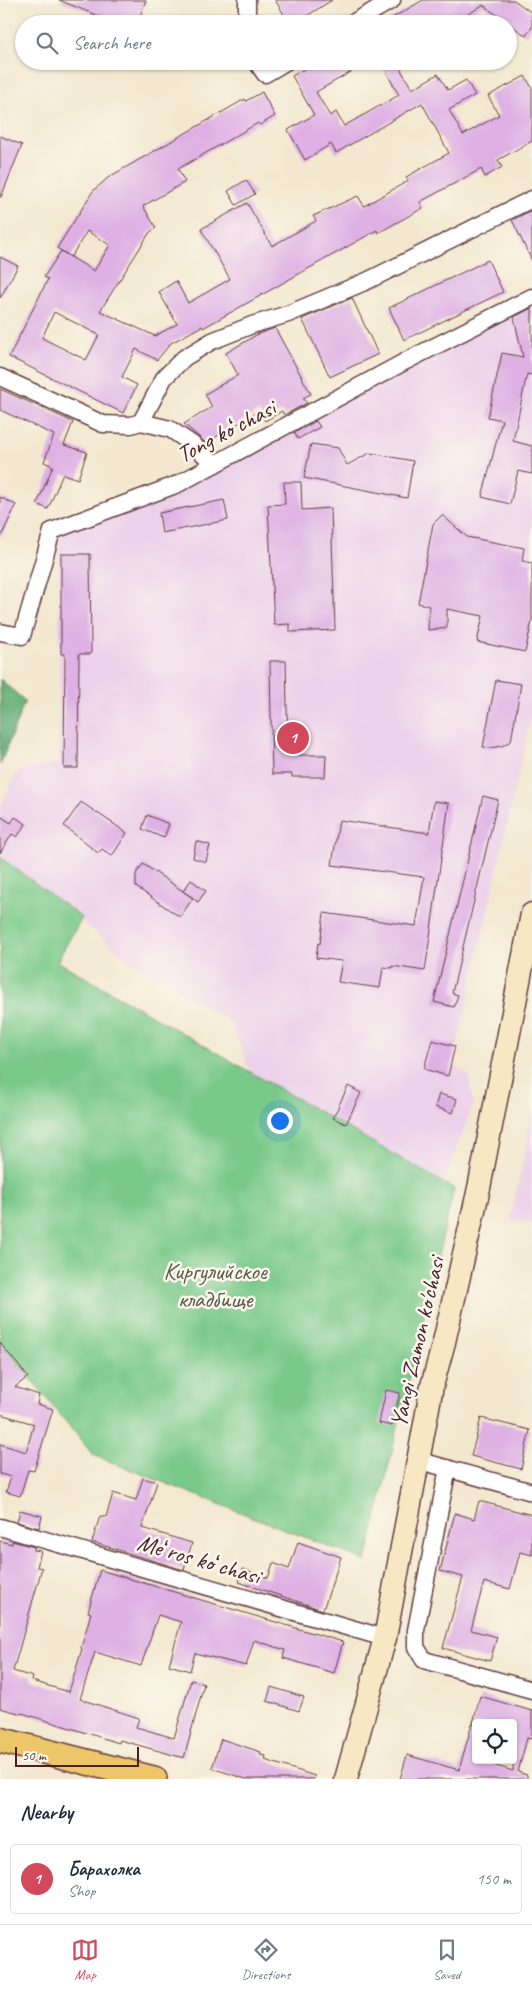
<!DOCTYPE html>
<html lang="en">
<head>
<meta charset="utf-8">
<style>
  body { margin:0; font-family:Caveat,sans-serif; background:#f6f6f7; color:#1f2937 }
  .controls { position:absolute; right:15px; bottom:15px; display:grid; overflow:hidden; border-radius:5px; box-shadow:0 1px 4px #0004 }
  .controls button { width:45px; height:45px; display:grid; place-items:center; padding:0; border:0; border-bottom:1px solid #e0e1e3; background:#fff; color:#1f2937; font:25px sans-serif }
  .scale { position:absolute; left:15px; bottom:12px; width:124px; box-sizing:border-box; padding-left:5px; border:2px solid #4a1f2b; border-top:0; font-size:14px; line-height:18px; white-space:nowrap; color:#4a1f2b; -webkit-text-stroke:4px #fbf7ec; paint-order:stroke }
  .you { position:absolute; left:279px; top:1120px; width:18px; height:18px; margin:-12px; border:4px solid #fff; border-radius:50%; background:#1a73e8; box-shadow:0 0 0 8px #1a73e833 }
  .badge { display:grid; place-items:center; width:32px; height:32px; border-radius:50%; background:#d1495b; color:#fff; font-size:16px; font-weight:700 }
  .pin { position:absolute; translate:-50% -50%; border:2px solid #fff; box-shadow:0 1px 5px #0006 }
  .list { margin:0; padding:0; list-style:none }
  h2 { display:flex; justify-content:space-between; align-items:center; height:65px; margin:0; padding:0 20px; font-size:21px }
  h2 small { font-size:16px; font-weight:400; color:#747a83 }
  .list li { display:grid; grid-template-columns:32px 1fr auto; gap:15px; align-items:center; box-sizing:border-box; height:70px; margin:0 10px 10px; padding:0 10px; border:1px solid #e0e1e3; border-radius:5px }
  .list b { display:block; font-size:19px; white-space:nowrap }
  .list p { margin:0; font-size:16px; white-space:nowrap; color:#747a83 }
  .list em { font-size:16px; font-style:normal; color:#747a83 }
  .icon { flex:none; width:28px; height:28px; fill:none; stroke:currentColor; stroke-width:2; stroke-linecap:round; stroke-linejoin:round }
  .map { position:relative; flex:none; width:532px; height:1779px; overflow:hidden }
  .search { position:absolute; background:#fff; box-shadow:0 1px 4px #0004; left:15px; right:15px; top:15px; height:55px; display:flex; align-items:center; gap:12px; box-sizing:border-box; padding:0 18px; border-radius:28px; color:#747a83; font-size:19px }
  .sheet { height:145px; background:#fff }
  nav { display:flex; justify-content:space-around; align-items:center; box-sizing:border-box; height:70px; border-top:1px solid #e0e1e3; background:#fff; font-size:14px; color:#747a83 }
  nav a { display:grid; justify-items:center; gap:2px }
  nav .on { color:#d1495b }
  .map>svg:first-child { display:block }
  .built { fill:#ecd1ea }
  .green { fill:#79c989; stroke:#62745a }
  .forest { fill:#62ad75; stroke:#566650 }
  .building { fill:#deb0e4; fill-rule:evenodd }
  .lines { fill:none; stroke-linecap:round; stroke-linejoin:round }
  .street-casing { stroke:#633d44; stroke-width:19 }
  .secondary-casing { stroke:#633d44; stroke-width:25 }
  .primary-casing { stroke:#633d44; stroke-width:28 }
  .street { stroke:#fff; stroke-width:16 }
  .secondary { stroke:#f7e8c3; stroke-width:22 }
  .primary { stroke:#ecc669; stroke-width:25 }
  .labels { text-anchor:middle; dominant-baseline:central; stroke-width:5; stroke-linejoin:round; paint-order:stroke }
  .street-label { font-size:24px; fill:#4a1f2b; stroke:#fbf7ec }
  .park-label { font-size:24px; fill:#5a5a4c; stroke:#fbf7ec }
</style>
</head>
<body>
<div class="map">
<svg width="532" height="1779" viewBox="0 0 532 1779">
  <rect width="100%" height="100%" fill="#fbf7ec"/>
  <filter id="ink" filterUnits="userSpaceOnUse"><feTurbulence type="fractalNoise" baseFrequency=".02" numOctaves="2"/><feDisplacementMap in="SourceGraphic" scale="10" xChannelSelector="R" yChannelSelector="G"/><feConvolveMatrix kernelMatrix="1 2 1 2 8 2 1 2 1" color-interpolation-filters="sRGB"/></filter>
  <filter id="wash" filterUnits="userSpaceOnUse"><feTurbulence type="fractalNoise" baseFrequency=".0096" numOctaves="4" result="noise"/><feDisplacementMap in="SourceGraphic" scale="20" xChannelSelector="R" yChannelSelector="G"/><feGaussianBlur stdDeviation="1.12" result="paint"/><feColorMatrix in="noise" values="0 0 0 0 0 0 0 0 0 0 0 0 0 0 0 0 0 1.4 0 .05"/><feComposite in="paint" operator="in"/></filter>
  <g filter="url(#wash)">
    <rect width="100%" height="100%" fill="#f3e8cf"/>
    <g class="built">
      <polygon points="532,299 532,713 453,1065 469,1075 473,1105 443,1183 250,1072 231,1022 131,961 0,855 0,808 17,771 59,763 59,531 186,475"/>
      <polygon points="532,1110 532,1223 510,1219 525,1154"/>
    </g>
    <polygon class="green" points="0,857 82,918 57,961 454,1189 366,1561 93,1455 0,1341"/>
    <polygon class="forest" points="0,679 25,701 0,765"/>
    <g id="blocks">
      <g class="building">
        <polygon points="59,0 146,0 137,24 118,24"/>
        <polygon points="275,0 332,0 294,24 290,24"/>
        <polygon points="423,0 514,0 532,13 532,27 526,36 483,5 452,24 382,24"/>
        <path d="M317,61H370L316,92L330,116L336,112L344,126L399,95L380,61H396L412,89L438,74L448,90L466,80L475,95L449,110L463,135L499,115L488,96L525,76L532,88V141L498,160L502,167L485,177L481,169L420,202L423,208L378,233L377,230L203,328L202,326L171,343L157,360L136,349L122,377L137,385L123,413L9,357L48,279L44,277L61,251L94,271L110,245L87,231L71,257L57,248L93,191L109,177L245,99L246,101L262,92L275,116L260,125L258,123L178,169L185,182L143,206L156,228L150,232L100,311L155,336L177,324L159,292L176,281L188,303L230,279L201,229L247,203L272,246L316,221L313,216L358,196L364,206L408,181L406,177L449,153L422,103L336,153L331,144L305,160L288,130L314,115L292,76ZM54,312L99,335L86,360L42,338Z"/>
        <polygon points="0,136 22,145 1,197 0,197"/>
        <polygon points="246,180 255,194 236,205 228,191"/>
        <polygon points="532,210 532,261 512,220"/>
        <polygon points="0,257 18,266 0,298"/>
        <polygon points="488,260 503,292 404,340 389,308"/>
        <polygon points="352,298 378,354 330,377 302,319"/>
        <polygon points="532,308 532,375 527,374 513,441 532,446 532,474 518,471 510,504 482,497 502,420 488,417 502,353 523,357 514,317"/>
        <polygon points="275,328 311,394 303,398 307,403 284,415 282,411 265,421 259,411 206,443 184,424 212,407 205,394 238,375 226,353 258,334"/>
        <polygon points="0,389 73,422 64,445 87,452 78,479 63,474 48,509 37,504 53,466 44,462 54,435 0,410"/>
        <polygon points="316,421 320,427 298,439 294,433"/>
        <polygon points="311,444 338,448 347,465 370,453 413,461 407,498 304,478"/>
        <polygon points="284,482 301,482 302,510 331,508 335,630 290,632 290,624 274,625 268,505 285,504"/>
        <polygon points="0,497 16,505 0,539"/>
        <polygon points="224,500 228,520 162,533 159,513"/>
        <polygon points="442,515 467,537 524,548 522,561 532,563 532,621 525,652 477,642 483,616 447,609 447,628 428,630 429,606 418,603 433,524"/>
        <polygon points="61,554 90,554 91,654 79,654 78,768 64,768 65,654 61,654"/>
        <polygon points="270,661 286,661 288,755 326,755 325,777 292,777 292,774 272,774"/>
        <polygon points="496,680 521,684 511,741 502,746 491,748 483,747"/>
        <polygon points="483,796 498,800 452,993 458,995 454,1007 434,1002"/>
        <polygon points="434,801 449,803 425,971 392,966 392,968 383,967 380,988 338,982 342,961 316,958 318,943 320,944 324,913 416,926 424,877 332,865 339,820 429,833"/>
        <polygon points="81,802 127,833 112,856 102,849 98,853 64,826"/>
        <polygon points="147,815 169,824 164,838 142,829"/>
        <polygon points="0,816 11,823 15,817 26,824 17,837 12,834 0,853"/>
        <polygon points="196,841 210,845 206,862 193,858"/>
        <polygon points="143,864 193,898 180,917 136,887 136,874"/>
        <polygon points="191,880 206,891 198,902 183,891"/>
        <polygon points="432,1040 455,1046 448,1076 424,1069"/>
        <polygon points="348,1086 361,1093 346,1124 333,1118"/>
        <polygon points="439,1094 457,1099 453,1113 435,1107"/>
        <polygon points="0,1343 28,1377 15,1387 39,1395 37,1404 53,1409 34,1471 28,1470 20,1496 6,1492 11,1477 0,1474 0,1444 26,1452 34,1424 0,1414"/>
        <polygon points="386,1390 400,1393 392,1426 379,1423"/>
        <polygon points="481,1418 530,1430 521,1469 471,1456"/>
        <polygon points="143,1478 157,1482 142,1528 192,1543 184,1570 92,1542 100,1516 106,1517 113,1493 136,1500"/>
        <polygon points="479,1501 532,1515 532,1555 520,1552 510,1589 484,1582 471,1630 497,1637 490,1661 443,1648 463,1577 440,1571 455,1513 474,1519"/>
        <polygon points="20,1510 42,1516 39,1528 17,1522"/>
        <polygon points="0,1541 12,1544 12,1541 34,1547 34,1550 41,1551 37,1567 42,1568 13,1671 33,1677 32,1681 69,1692 82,1649 81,1648 91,1613 88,1612 100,1570 343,1642 334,1673 283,1658 285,1650 254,1640 246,1666 195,1653 190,1671 169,1665 181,1622 158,1615 141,1666 95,1652 80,1699 139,1718 136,1727 174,1738 191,1680 204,1684 184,1758 120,1740 119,1743 22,1713 22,1714 0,1708"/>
        <polygon points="298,1542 341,1557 323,1610 239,1582 243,1569 268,1578 273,1563 289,1569"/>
        <polygon points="271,1687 304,1697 299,1711 267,1701"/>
        <polygon points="480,1696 532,1711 532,1739 527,1738 518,1772 527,1775 527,1779 400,1779 407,1755 459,1770 472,1724 476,1725 476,1760 513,1771 513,1723 473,1723"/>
        <polygon points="221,1739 261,1752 260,1755 266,1756 265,1760 315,1776 314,1779 246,1779 212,1768"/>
      </g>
    </g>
  </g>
  <g filter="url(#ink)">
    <use href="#blocks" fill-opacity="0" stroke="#633d44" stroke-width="1"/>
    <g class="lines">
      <g class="street-casing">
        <g id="street">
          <polyline points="247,24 247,0"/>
          <polyline points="351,24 392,0"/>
          <polyline points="256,61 265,74 287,61"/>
          <polyline points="0,377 103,424 131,425 141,422 164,378 184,358 212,341 252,325 288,314 367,281 532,199"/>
          <polyline points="141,422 170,429 192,444 215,464"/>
          <polyline points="0,632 22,636 52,531 178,484 406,361 532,297"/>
          <polyline points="417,1460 532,1492"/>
          <polyline points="448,1468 416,1630 416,1647 424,1660 532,1690"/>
          <polyline points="0,1527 385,1638"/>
        </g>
      </g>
      <g class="secondary-casing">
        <polyline id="secondary" points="346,1779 385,1638 432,1386 444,1342 479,1188 532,914"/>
      </g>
      <g class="primary-casing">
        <polyline id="primary" points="0,1740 154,1779"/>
      </g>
      <use href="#street" class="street"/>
      <use href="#secondary" class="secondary"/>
      <use href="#primary" class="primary"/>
    </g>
  </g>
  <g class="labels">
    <g class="street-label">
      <text transform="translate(226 431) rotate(-28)">Tong koʻchasi</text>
      <text transform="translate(417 1342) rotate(-77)">Yangi Zamon ko'chasi</text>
      <text transform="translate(199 1559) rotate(16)">Meʻros koʻchasi</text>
    </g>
    <g class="park-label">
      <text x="215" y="1271">Киргулийское<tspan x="215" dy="28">кладбище</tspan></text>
    </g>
  </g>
</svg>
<div class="controls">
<button><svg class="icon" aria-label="locate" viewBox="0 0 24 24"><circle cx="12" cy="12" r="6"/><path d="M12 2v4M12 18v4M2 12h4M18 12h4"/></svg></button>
</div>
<div class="scale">50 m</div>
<div class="you"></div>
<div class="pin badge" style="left:293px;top:738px">1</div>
<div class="search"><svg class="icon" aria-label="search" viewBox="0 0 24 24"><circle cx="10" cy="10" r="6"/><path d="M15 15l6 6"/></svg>Search here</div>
</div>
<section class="sheet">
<h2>Nearby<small></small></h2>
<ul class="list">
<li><span class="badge">1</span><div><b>Барахолка</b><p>Shop</p></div><em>150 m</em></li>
</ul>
</section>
<nav>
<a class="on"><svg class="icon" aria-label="map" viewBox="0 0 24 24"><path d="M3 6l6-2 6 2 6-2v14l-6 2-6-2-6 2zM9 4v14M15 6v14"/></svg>Map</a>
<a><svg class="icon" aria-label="directions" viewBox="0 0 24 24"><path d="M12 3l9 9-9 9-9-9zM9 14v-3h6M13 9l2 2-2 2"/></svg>Directions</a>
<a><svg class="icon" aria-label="saved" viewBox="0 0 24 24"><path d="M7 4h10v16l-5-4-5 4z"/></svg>Saved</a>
</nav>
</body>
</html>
